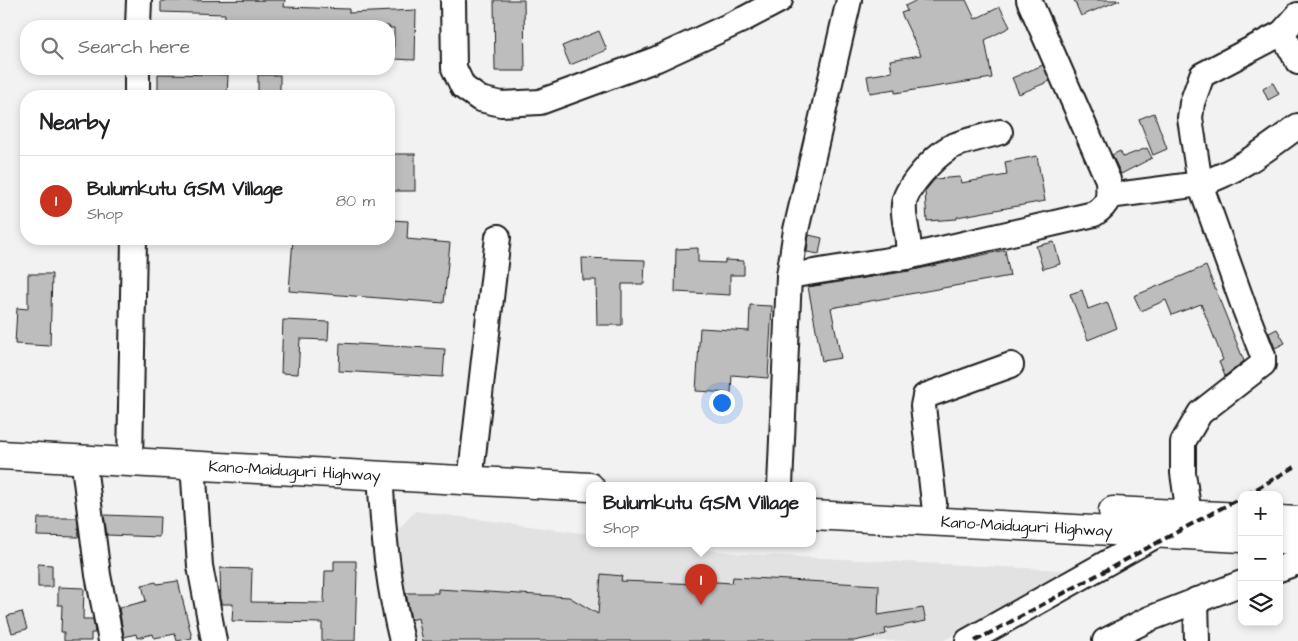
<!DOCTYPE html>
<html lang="en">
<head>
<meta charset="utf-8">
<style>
  body { margin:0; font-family:"Architects Daughter",sans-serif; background:#f6f6f6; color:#202124 }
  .controls { position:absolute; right:15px; bottom:15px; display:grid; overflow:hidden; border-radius:10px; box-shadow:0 2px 8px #0003 }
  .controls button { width:45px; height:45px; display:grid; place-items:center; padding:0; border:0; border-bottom:1px solid #e0e0e0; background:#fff; color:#202124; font:25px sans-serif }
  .you { position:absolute; left:721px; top:402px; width:18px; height:18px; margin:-12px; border:4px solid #fff; border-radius:50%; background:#1a73e8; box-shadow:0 0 0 8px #1a73e833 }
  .badge { display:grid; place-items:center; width:32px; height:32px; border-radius:50%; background:#c8321e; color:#fff; font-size:16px; font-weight:700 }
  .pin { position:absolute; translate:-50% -41px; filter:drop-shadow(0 1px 2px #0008) }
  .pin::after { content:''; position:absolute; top:26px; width:18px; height:15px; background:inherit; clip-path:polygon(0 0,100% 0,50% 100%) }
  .popup { position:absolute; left:586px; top:482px; width:230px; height:65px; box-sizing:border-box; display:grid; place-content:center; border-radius:10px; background:#fff; filter:drop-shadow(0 1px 4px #0005); font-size:16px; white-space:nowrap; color:#757577 }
  .popup b { font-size:19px; color:#202124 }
  .popup::after { content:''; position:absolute; left:50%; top:100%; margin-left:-10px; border:10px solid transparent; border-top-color:#fff }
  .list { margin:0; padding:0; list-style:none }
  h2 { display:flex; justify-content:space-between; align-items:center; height:65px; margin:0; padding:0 20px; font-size:21px }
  h2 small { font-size:16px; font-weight:400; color:#757577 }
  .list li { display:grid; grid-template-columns:32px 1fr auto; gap:15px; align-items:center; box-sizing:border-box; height:90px; padding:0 20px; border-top:1px solid #e0e0e0 }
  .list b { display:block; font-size:19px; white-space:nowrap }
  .list p { margin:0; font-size:16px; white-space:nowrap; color:#757577 }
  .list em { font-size:16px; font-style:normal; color:#757577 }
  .icon { flex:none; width:28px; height:28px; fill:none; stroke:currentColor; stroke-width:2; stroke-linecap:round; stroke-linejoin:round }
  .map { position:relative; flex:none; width:1298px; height:641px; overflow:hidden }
  .search { position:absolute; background:#fff; box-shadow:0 2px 8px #0003; left:20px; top:20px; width:375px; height:55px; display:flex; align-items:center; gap:12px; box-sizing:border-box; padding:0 18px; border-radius:20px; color:#757577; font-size:19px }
  .panel { position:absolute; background:#fff; box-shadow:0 2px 8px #0003; left:20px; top:90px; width:375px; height:155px; border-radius:20px }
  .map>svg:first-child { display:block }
  .built { fill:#e2e2e2 }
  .building { fill:#bdbdbd; stroke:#1c1c1c }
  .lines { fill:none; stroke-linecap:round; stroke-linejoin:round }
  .minor-casing { stroke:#1c1c1c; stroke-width:28 }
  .highway-casing { stroke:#1c1c1c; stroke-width:31 }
  .minor { stroke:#fff; stroke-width:24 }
  .highway { stroke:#fff; stroke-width:28 }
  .rail { stroke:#1c1c1c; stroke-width:4; stroke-dasharray:8 4; stroke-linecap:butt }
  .labels { text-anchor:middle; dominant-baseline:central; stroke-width:4; stroke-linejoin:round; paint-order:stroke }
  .street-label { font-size:16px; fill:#1c1c1c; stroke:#fff }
</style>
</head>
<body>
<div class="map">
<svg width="1298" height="641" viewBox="0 0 1298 641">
  <rect width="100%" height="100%" fill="#f2f2f2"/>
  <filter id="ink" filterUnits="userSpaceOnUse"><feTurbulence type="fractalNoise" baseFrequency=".02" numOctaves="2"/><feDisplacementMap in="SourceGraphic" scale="10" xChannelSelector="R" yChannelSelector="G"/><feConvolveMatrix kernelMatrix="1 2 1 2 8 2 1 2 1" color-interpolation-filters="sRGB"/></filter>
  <g filter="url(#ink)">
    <polygon class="built" points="415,511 590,534 590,544 665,544 743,554 1064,570 943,641 406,641 384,546"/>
    <g class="building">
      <polygon points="285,0 284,7 349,9 349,13 416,10 415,60 394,59 394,28 389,28 389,26 266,24 266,26 225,26 225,14 161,12 161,1"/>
      <polygon points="494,0 524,0 525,71 495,71"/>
      <polygon points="917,0 966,0 975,19 1000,7 1010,27 985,40 992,78 895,93 895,89 870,93 867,76 892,72 890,60 921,55 901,13 907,11 905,6"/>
      <polygon points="1074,0 1120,0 1081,16"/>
      <polygon points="599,31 607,50 570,65 562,46"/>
      <polygon points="1043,65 1050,81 1019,94 1012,78"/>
      <polygon points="158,74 228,75 227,96 190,95 190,92 158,92"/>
      <rect x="258" y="75" width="22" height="21"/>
      <polygon points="1273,83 1279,94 1268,100 1263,89"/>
      <polygon points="1154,113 1167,149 1153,155 1139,119"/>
      <polygon points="1147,148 1152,158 1121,174 1112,155 1120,151 1123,157"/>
      <rect x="389" y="154" width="26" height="37"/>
      <polygon points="1037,156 1045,201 957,217 957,219 927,221 925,191 935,179 960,177 961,183 1007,175 1005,162"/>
      <polygon points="391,220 408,221 407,239 450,243 444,303 289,291 293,239 389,239"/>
      <polygon points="809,235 822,238 819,254 807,252"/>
      <polygon points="1054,242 1060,264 1043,269 1036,246"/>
      <polygon points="698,248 698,262 725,263 725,260 744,261 744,275 730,275 730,295 675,292 676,249"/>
      <polygon points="1005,250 1010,276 831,308 841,358 822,361 808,287 909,271"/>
      <polygon points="582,258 645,260 644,284 622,284 622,325 597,325 596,280 583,280"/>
      <polygon points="1206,266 1244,361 1225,376 1219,362 1223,360 1201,304 1172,315 1166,300 1141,311 1134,296"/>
      <polygon points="28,274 52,274 50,346 15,344 17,308 28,309"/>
      <polygon points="1082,290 1088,309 1107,302 1117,328 1088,340 1070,294"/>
      <polygon points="750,305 772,306 768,378 732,375 731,393 696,391 700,328 749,331"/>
      <polygon points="283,320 329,322 328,340 300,339 298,374 281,373"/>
      <polygon points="1277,329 1285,343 1275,348 1269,333"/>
      <polygon points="340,343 445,349 443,377 339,371"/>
      <polygon points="104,515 160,517 159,537 107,535"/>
      <polygon points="38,518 77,518 79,534 78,537 37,536"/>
      <polygon points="334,561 356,561 356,571 357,571 355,641 322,641 322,623 232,621 233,604 221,604 220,568 252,569 251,602 324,603 325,571 334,571"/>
      <polygon points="38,564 52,565 52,587 38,587"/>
      <polygon points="601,574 622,576 621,581 700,584 700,581 732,583 733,577 879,585 878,615 923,608 926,621 885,629 886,634 854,641 423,641 418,618 411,620 406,593 438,593 438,589 569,597 598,614"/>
      <polygon points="178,581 192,638 177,641 175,634 154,638 153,634 137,638 136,634 124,637 119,608 146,601 142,585 156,582 157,584"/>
      <polygon points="58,587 84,588 83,619 93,619 95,633 91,633 91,641 64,641 64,632 61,632 62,605 58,605"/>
      <polygon points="22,612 27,629 12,633 7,616"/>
    </g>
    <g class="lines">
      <g class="minor-casing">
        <g id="minor">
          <polyline points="453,0 454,68 463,87 480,99 501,104 540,102 657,59 744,19 780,0"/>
          <polyline points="138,26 139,0"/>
          <polyline points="1282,33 1298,62"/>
          <polyline points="137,96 137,69"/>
          <path d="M1109,196L1200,184C1236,173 1268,148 1298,126"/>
          <path d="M907,257C912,240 902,222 904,204C905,188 935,156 949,148C958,142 988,136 1000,132"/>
          <path d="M789,276L907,257L1094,214C1110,203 1109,198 1108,180L1029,0"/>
          <polyline points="130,462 134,239"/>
          <polyline points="85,473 98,575 111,641"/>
          <polyline points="194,479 200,566 214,641"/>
          <polyline points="470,482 498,237"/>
          <polyline points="780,486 789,276 796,230 849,0"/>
          <path d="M381,489C384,542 389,589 402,641"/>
          <polyline points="934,503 923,406 925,396 1011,365"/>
          <polyline points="1279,569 1298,562"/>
          <polyline points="1196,600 1197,641"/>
          <polyline points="968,641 1160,533 1189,515 1183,473 1183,442 1200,413 1263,364 1263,356 1244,307 1200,184 1190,118 1192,103 1202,75 1282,33 1298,15"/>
          <polyline points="1105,641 1149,619 1242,583"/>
        </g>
      </g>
      <g class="highway-casing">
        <g id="highway">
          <path id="s1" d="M0,455L590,487"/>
          <polyline points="1113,511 1242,517"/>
          <path id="s2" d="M812,515L1242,538"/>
          <polyline points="1279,520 1298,521"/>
          <polyline points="1279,540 1298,541"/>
        </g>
      </g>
      <use href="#minor" class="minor"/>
      <use href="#highway" class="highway"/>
      <g class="rail">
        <polyline points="1246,495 1298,465"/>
        <polyline points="975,641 1242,497"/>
      </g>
    </g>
  </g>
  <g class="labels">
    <g class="street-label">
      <text stroke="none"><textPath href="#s1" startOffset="295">Kano-Maiduguri Highway</textPath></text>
      <text stroke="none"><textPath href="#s2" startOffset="215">Kano-Maiduguri Highway</textPath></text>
    </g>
  </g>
</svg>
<div class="controls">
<button>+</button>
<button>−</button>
<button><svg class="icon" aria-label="layers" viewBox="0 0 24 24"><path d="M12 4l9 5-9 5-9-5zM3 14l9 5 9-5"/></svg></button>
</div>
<div class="you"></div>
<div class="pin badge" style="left:701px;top:605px">1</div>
<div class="popup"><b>Bulumkutu GSM Village</b>Shop</div>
<div class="search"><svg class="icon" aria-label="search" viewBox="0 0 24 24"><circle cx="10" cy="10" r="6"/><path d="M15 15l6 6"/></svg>Search here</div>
<section class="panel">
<h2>Nearby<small></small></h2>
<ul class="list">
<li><span class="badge">1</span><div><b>Bulumkutu GSM Village</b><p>Shop</p></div><em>80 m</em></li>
</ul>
</section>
</div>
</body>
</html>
